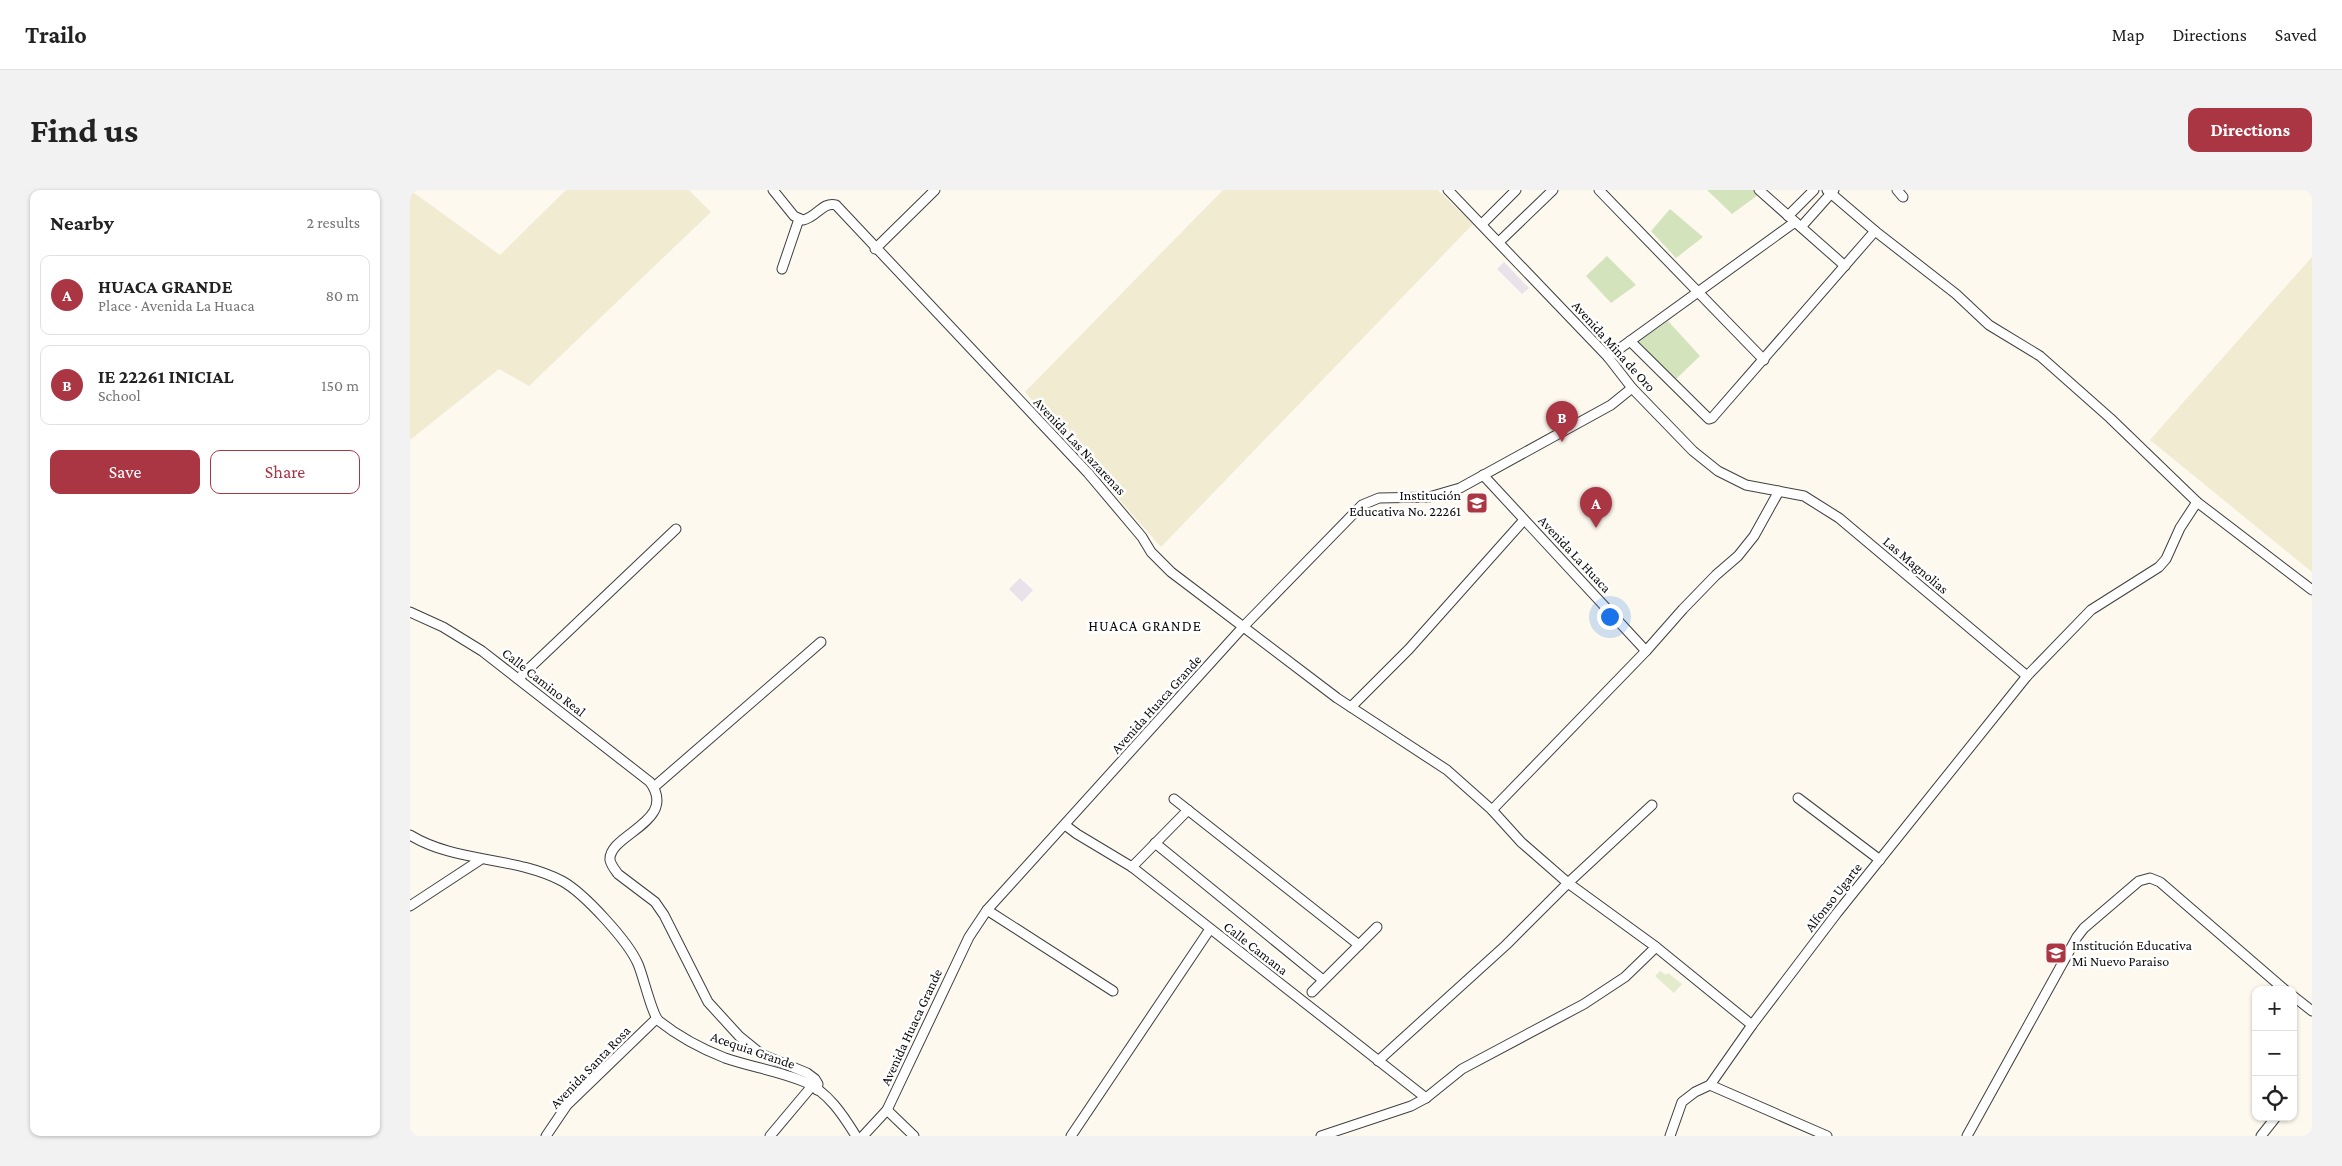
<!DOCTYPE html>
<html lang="en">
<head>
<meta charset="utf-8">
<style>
  body { margin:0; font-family:"Crimson Pro",serif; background:#f2f2f2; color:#222 }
  .controls { position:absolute; right:15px; bottom:15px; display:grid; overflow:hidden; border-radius:10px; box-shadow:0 1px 4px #0004 }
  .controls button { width:45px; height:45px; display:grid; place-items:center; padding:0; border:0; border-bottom:1px solid #e0e0e0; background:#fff; color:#222; font:25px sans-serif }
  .you { position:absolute; left:1199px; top:426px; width:18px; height:18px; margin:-12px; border:4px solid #fff; border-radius:50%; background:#1a73e8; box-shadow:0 0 0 8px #1a73e833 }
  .badge { display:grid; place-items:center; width:32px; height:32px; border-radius:50%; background:#aa3644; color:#fff; font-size:16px; font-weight:700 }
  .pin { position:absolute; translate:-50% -41px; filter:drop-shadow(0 1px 2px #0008) }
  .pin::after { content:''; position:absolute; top:26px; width:18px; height:15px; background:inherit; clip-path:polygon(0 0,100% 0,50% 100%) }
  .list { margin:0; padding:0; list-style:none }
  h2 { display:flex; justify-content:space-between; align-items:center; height:65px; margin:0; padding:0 20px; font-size:21px }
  h2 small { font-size:16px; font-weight:400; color:#767676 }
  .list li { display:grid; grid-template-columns:32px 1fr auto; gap:15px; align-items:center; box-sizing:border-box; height:80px; margin:0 10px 10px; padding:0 10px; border:1px solid #e0e0e0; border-radius:10px }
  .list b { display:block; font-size:19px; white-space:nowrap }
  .list p { margin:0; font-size:16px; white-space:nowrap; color:#767676 }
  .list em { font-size:16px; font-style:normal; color:#767676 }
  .actions { display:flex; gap:10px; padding:15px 20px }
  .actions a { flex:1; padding:11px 0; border:1px solid #aa3644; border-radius:10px; text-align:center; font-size:18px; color:#aa3644 }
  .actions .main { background:#aa3644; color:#fff }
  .icon { flex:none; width:28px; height:28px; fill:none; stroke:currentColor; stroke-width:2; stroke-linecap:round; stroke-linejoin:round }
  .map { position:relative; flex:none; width:1902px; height:946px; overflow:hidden; border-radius:10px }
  header { display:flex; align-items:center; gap:30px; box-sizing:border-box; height:70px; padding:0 25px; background:#fff; border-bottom:1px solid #e0e0e0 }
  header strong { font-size:24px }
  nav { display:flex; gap:28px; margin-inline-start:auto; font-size:18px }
  .intro { display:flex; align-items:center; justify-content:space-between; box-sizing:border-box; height:120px; padding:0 30px }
  h1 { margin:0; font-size:35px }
  .button { padding:12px 22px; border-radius:10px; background:#aa3644; color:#fff; font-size:18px; font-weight:700 }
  main { display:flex; gap:30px; padding:0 30px }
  aside { flex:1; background:#fff; border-radius:10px; box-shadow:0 1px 4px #0004 }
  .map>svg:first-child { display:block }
  .industrial { fill:#e9e2ea }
  .farmland { fill:#f0ebd1 }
  .green { fill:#d3e3bc }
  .pitch { fill:#e3ebcc }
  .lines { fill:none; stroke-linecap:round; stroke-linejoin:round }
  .minor-casing { stroke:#3f3f3f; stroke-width:11 }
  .minor { stroke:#fff; stroke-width:9 }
  .labels { text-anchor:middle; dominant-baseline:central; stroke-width:5; stroke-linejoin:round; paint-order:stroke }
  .street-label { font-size:14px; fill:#0c0c0c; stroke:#fff }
  .poi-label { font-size:14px; fill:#0c0c0c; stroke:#fff; text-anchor:end }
  .neighbourhood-label { font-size:15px; letter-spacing:1px; fill:#0c0c0c; stroke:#fff }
</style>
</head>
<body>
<header>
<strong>Trailo</strong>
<nav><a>Map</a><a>Directions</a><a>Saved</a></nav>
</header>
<div class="intro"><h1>Find us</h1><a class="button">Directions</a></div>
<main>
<aside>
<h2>Nearby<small>2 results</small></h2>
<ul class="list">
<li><span class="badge">A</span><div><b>HUACA GRANDE</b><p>Place · Avenida La Huaca</p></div><em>80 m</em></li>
<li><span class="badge">B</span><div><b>IE 22261 INICIAL</b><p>School</p></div><em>150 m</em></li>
</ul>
<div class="actions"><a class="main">Save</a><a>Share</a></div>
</aside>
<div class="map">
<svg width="1902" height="946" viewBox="0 0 1902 946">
  <rect width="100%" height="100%" fill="#fdf9ee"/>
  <g class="industrial">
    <polygon points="1094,72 1119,98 1112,104 1087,79"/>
    <polygon points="610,388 623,400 612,412 599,399"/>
  </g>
  <g class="farmland">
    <polygon points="0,0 90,65 156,0 279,0 301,22 119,196 89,179 0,250"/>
    <polygon points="813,0 1028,0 1063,34 751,357 615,202"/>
    <polygon points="1902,67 1902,382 1740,250"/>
  </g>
  <g class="green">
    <polygon points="1297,0 1343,0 1348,5 1322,24"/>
    <polygon points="1260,19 1293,47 1266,68 1241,41"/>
    <polygon points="1197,66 1226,95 1201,113 1176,86"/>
    <polygon points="1258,131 1290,166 1266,189 1228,152"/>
  </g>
  <polygon class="pitch" points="1250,781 1256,785 1258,783 1272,794 1264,803 1245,786"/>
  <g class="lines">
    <g class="minor-casing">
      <g id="minor">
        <path d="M363,0L384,26L393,30C406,28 413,11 426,15L678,283L732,347L741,362L761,382L927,508L1037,580L1082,620L1111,652L1158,693L1246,757L1342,835"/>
        <polyline points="1038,0 1198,167 1222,198 1283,261 1308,281 1336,295 1394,306 1429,328 1617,486"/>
        <polyline points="1189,0 1354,170"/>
        <polyline points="1349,0 1435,76"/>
        <polyline points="1417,0 1465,41 1546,104 1579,135 1630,166 1700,228 1787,312 1902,400"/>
        <polyline points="1487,0 1493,7"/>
        <polyline points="1378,26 1404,0"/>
        <polyline points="1072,34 1106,0"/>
        <polyline points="1391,37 1424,0"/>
        <polyline points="1089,52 1143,0"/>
        <polyline points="465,59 525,0"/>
        <polyline points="372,79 389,29"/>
        <polyline points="1220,151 1299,229 1302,228 1465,41"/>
        <polyline points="1198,167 1385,32"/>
        <polyline points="1073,285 1236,461"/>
        <path d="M0,422L33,437L72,461L240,592C269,632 198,644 200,670C201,675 205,680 208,684L245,712L254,725L298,812L329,846L351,864L397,883L405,889L408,894L407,900"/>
        <polyline points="108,489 266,339"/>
        <polyline points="941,517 999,459 1114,330"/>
        <polyline points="244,597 411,452"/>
        <polyline points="1388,608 1470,670"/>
        <polyline points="764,609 949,755"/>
        <polyline points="1082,620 1236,461 1273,419 1306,385 1328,366 1344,346 1369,301"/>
        <polyline points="655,635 667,644 722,677 1016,908"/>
        <path d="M0,645C46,673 104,666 152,691C174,703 218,751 228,774C233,785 242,825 249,831C268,846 292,859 315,868C341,877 369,881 395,892C418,902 433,925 446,946"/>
        <polyline points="745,653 913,790"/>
        <polyline points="722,677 778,620"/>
        <polyline points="0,716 70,670"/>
        <polyline points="577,720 703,801"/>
        <polyline points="902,802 967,737"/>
        <polyline points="1883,806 1902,821"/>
        <polyline points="968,871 1096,755 1158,693 1242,615"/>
        <polyline points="1300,895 1417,946"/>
        <polyline points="477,920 504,946"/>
        <polyline points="136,946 157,915 246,829"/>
        <polyline points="360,946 402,896"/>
        <polyline points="453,946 477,920 559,747 577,720 833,437 952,315 969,308 1019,307 1050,298 1201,215 1222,198"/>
        <polyline points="661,946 800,739"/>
        <polyline points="911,946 1001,916 1016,908 1052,879 1174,814 1215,787 1246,757"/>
        <polyline points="1260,946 1272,912 1285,902 1300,895 1342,835 1427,723 1617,486 1681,420 1749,377 1756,369 1770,338 1787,312"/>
        <polyline points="1557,946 1667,747 1674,738 1729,691 1740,688 1750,692 1875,800"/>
        <polyline points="1851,946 1866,927"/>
      </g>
    </g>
    <use href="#minor" class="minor"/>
  </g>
  <defs>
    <g id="school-square" transform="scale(1.125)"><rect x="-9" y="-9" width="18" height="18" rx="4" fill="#aa3644" stroke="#fff"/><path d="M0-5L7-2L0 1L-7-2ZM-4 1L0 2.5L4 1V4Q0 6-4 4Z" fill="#fff"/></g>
  </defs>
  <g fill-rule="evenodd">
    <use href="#school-square" x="1067" y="313"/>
    <use href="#school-square" x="1646" y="763"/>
  </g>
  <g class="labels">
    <g class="street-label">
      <text transform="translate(1204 156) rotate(48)">Avenida Mina de Oro</text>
      <text transform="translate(670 256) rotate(47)">Avenida Las Nazarenas</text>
      <text transform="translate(1165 364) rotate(47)">Avenida La Huaca</text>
      <text transform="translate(1506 375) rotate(40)">Las Magnolias</text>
      <text transform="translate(134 492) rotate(38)">Calle Camino Real</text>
      <text transform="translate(746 514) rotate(-48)">Avenida Huaca Grande</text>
      <text transform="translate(1423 707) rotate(-52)">Alfonso Ugarte</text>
      <text transform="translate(846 758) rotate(38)">Calle Camana</text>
      <text transform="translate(501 837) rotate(-65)">Avenida Huaca Grande</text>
      <text transform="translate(343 860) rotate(19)">Acequia Grande</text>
      <text transform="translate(180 877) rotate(-46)">Avenida Santa Rosa</text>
    </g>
    <g class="poi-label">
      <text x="1051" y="305">Institución<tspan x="1051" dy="16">Educativa No. 22261</tspan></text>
      <text x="1662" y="755" text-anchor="start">Institución Educativa<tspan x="1662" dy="16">Mi Nuevo Paraiso</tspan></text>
    </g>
    <g class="neighbourhood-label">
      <text x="735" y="436">HUACA GRANDE</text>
    </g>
  </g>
</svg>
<div class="controls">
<button>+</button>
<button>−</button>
<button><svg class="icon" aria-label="locate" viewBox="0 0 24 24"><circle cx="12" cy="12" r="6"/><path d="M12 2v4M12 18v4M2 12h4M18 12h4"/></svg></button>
</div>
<div class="you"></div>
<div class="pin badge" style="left:1186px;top:338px">A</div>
<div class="pin badge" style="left:1152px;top:252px">B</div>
</div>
</main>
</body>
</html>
